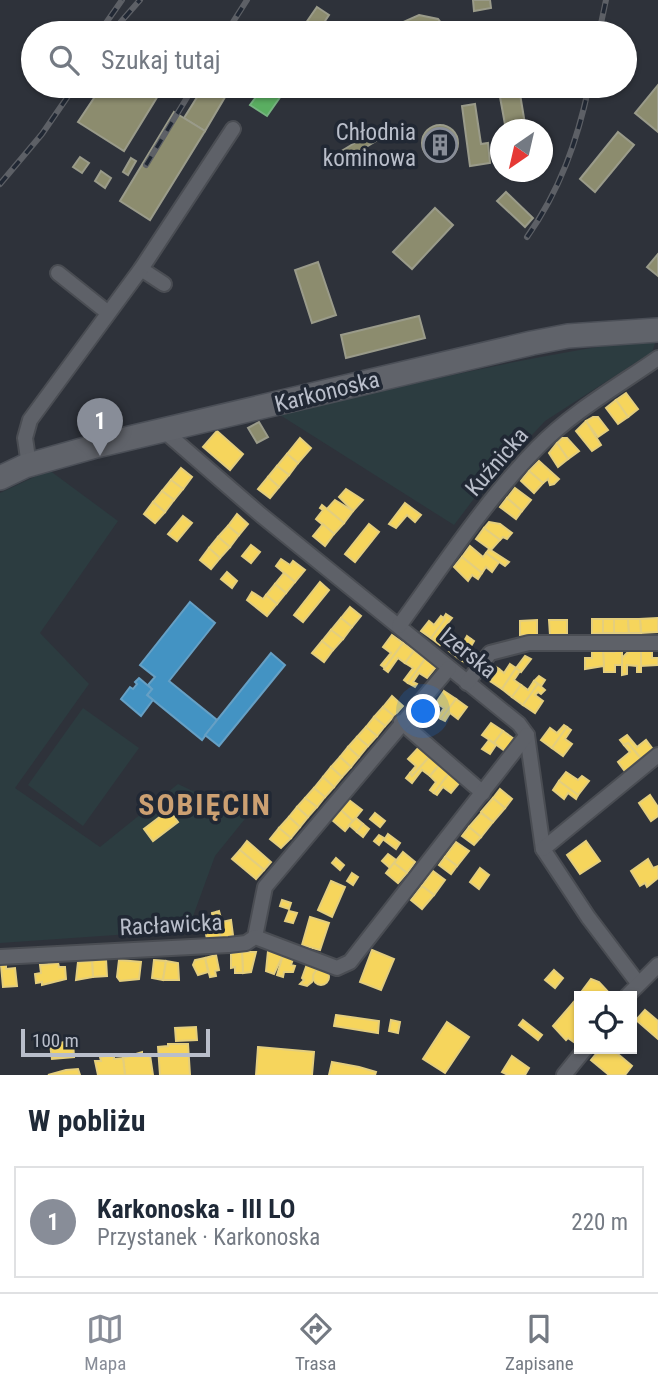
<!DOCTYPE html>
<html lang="pl">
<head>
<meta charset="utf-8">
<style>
  body { margin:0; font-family:"Roboto Condensed",sans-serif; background:#f2f2f3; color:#1f2937 }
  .controls { position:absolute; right:21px; bottom:21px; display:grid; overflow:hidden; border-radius:0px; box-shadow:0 2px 5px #0004 }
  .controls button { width:63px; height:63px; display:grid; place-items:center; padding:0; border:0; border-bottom:2px solid #e0e1e3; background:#fff; color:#1f2937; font:35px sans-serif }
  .compass { position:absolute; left:490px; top:119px; width:63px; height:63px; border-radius:50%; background:#fff; box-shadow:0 2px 5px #0004; rotate:214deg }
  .scale { position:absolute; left:21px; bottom:18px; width:189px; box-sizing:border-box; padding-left:7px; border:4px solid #b9beca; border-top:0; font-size:19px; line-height:24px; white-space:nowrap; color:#b9beca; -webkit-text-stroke:5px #212834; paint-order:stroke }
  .you { position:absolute; left:424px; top:712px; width:24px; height:24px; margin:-18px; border:5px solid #fff; border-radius:50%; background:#1a73e8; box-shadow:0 0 0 10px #1a73e833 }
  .badge { display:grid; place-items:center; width:46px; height:46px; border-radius:50%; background:#888d98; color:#fff; font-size:23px; font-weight:700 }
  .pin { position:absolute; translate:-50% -58px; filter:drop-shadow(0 2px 4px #0008) }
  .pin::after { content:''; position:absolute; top:37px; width:24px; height:21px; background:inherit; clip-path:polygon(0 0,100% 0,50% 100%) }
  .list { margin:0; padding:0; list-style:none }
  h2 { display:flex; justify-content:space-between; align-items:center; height:91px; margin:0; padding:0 28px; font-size:30px }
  h2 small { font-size:23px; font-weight:400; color:#747a83 }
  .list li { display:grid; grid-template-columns:46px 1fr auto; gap:21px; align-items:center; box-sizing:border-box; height:112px; margin:0 14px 14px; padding:0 14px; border:2px solid #e0e1e3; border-radius:0px }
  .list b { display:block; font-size:26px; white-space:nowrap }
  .list p { margin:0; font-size:23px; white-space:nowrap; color:#747a83 }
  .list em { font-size:23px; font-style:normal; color:#747a83 }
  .icon { flex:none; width:38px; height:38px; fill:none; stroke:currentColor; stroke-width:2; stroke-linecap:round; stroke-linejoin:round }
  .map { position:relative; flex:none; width:658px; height:1075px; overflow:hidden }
  .search { position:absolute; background:#fff; box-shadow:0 2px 5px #0004; left:21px; right:21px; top:21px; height:77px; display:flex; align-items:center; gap:18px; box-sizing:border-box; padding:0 24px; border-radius:38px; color:#747a83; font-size:26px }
  .sheet { height:217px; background:#fff }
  nav { display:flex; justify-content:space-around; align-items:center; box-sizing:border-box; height:98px; border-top:2px solid #e0e1e3; background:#fff; font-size:19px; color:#747a83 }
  nav a { display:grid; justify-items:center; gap:4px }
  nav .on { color:#888d98 }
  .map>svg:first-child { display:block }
  .green { fill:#2c3c40 }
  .homes { fill:#f6d55c; stroke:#e4ce7d; stroke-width:2 }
  .schools { fill:#4393c3; stroke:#66a0c5; stroke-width:2 }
  .public { fill:#5aae61; stroke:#76b380; stroke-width:2 }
  .industry { fill:#8c8c6e; stroke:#9a9b8a; stroke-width:2 }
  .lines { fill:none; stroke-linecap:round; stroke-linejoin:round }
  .minor-casing { stroke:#4a4d53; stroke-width:18 }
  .primary-casing { stroke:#4b4f57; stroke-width:26 }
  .minor { stroke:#5e6168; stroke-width:14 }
  .primary { stroke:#60636a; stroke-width:23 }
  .rail-casing { stroke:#5d6066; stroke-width:6 }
  .rail { stroke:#212834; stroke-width:3.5; stroke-dasharray:10; stroke-linecap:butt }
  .labels { text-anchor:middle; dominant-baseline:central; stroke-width:7; stroke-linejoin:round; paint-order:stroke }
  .poi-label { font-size:23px; fill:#b9beca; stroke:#212834; text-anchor:end }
  .street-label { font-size:23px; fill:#b9beca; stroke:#212834 }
  .district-label { font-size:30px; font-weight:bold; letter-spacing:2px; fill:#cca072; stroke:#212834 }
</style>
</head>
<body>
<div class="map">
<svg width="658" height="1075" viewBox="0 0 658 1075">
  <rect width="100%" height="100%" fill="#2e323a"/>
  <g class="green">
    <path d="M657,338L652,352L545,421L479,492L454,525L280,415C406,385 530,355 657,338Z"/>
    <polygon points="49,470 118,521 40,633 89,684 15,788 100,847 178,784 222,805 257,804 215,856 188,930 0,943 0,493"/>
    <polygon points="83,708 139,748 83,826 28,785"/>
  </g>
  <g class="homes">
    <polygon points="626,393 638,409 628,417 616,400"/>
    <polygon points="616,400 628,417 618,424 606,408"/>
    <polygon points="593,417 598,417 608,430 598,437 586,421"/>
    <polygon points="586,421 601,445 592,451 576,431"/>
    <polygon points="217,431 243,454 230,470 203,447"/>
    <polygon points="300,438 311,448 298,463 287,454"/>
    <polygon points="562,438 567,438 579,451 568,459 557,443"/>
    <polygon points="557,443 568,459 558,467 549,453"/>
    <polygon points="287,454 298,463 289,475 277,466"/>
    <polygon points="539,461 559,479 554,484 550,485 548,479 543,483 529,471"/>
    <polygon points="277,466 289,475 279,487 268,477"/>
    <polygon points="181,468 192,477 183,489 171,480"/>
    <polygon points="529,471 543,483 534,493 521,481"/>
    <polygon points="268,477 279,487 270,498 258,489"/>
    <polygon points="171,480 183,489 174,500 162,491"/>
    <polygon points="515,488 531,500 522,511 507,498"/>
    <polygon points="346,489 363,500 353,511 339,497"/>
    <polygon points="162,491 174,500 165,512 153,502"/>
    <polygon points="507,498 522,511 516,519 500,507"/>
    <polygon points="335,500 353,511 344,523 327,509"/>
    <polygon points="153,502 165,512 155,523 144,514"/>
    <polygon points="405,503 421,515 415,522 407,515 396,528 389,524"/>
    <polygon points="322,505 344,523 334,534 316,519 323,510 320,508"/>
    <polygon points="237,514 248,524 239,535 228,526"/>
    <polygon points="183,516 192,523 177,541 168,534"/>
    <polygon points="489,522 500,524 512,533 507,539 503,537 500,540 484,528"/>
    <polygon points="323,524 334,534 325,546 313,536"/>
    <polygon points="369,524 379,532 355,562 345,554"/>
    <polygon points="228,526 239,535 230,547 218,537"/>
    <polygon points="484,528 500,540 491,550 476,539"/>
    <polygon points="218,537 230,547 220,558 209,548"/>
    <polygon points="251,545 260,552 251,563 242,556"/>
    <polygon points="470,546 483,557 486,553 499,562 492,572 486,567 482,573 462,557"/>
    <polygon points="209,548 220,558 211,569 200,560"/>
    <polygon points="489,549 509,562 505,566 486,553"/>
    <polygon points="462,557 482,573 478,579 472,575 468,581 454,567"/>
    <polygon points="281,559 290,565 293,561 305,570 295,582 276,566"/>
    <polygon points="227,572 237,581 232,588 221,579"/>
    <polygon points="284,573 295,582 286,593 275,584"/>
    <polygon points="320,582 329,590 303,622 294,615"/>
    <polygon points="275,584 286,593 277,604 266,595"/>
    <polygon points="252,592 263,599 266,595 277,604 267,616 247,600"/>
    <polygon points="350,607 361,616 352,627 341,618"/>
    <polygon points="446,614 452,618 442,630 447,634 440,645 431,638"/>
    <polygon points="441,616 445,619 431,638 421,631 429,621 434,625"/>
    <polygon points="341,618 352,627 343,639 331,630"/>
    <polygon points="658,618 658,632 641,633 640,619"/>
    <polygon points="592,619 603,619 603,633 592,634"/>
    <rect x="603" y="619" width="11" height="14"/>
    <polygon points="614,619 628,619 629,633 614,633"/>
    <polygon points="628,619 640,619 641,633 629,633"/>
    <polygon points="537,620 537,635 520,635 520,621"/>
    <polygon points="549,620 567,620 567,634 550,635"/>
    <polygon points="331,630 343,639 333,650 322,641"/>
    <polygon points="392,635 403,643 385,668 381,665 391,653 383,647"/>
    <polygon points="467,636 471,639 458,658 449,651 457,639 463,643"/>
    <polygon points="471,639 474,641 470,648 475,652 467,664 458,658"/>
    <polygon points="322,641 333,650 324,662 312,653"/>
    <polygon points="403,643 414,651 405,663 398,658 388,672 384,669"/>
    <polygon points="614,649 622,651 622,665 615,665 615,672 604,672 603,651 614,652"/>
    <polygon points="641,650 652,650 652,658 658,658 658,665 641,666"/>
    <polygon points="641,650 641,672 637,672 637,666 627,665 627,674 622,675 622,658 629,651"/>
    <polygon points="414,651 425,659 408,683 404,680 413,668 405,663"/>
    <polygon points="592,651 603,651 604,666 585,669 585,658 592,658"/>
    <polygon points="525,656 531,659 521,672 516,668"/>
    <polygon points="425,659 436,667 427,678 419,673 413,682 417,684 415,687 408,683"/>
    <polygon points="492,664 499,669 490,681 483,676"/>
    <polygon points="510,664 516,668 502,689 490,681 499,669 504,673"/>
    <polygon points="516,668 520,671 514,680 521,685 512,697 502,689"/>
    <polygon points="539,676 545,680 541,686 534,681"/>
    <polygon points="534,681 538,684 523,705 512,697 521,685 528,690"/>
    <polygon points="538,684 545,690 541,694 538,692 535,695 543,701 535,713 523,705"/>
    <polygon points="444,691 456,699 441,719 438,717 444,708 436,703"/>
    <polygon points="392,696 403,706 394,716 383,707"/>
    <polygon points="456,699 467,707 458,719 450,713 445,721 441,719"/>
    <polygon points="383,707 394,716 385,726 374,717"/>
    <polygon points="374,717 385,726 377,736 366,727"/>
    <polygon points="491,723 503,731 494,743 482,735"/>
    <polygon points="564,725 567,727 552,748 541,740 550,728 557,733"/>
    <polygon points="366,727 377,736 368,746 357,737"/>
    <polygon points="567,727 571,730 565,739 572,744 563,756 552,748"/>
    <polygon points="503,731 514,739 505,751 494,743"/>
    <polygon points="627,735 637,747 646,740 655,752 643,761 628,743 624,745 620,740"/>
    <polygon points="357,737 368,746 359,757 348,747"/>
    <polygon points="489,740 496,745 490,754 482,749"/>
    <polygon points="628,743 643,761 627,774 618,762 630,752 624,745"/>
    <polygon points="348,747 359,757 351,767 340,757"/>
    <polygon points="419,747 430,756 412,776 410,773 416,766 408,759"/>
    <polygon points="430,756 440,764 430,776 422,770 412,783 406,778 410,773 412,776"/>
    <polygon points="340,757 351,767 342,777 331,767"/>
    <polygon points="440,764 450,772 434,793 430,790 436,782 430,776"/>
    <polygon points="331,767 342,777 334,787 323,777"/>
    <polygon points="450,772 461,781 451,793 443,787 437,795 434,793"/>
    <polygon points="566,772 578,780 582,776 589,781 578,795 559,781"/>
    <polygon points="323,777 334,787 325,797 314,788"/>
    <polygon points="559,781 578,795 576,799 568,793 564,799 553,790"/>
    <polygon points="314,788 325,797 317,807 305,798"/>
    <polygon points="500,789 512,799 505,808 493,798"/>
    <polygon points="650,795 658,807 658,816 651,821 639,803"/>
    <polygon points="305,798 317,807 308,817 297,807"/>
    <polygon points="493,798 505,808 493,822 481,812"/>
    <polygon points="349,800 362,810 353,821 341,810"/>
    <polygon points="297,807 308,817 300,827 289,817"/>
    <polygon points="169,810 178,822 153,841 144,829"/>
    <polygon points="341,810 353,821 345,831 332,820"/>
    <polygon points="375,813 385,821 380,827 370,819"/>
    <polygon points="481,813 493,822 481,837 469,827"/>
    <polygon points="289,817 300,827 291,838 279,828"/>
    <polygon points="356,818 363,824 357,832 349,825"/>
    <polygon points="363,824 369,829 363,837 357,832"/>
    <polygon points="469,827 481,837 474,845 462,836"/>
    <polygon points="279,828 291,838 281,848 270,839"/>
    <polygon points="388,834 400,843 396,849 384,840"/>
    <polygon points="379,835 384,838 379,845 374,841"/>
    <polygon points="247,841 271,862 264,870 240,850"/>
    <polygon points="586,841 600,861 580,874 567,855"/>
    <polygon points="456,842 469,851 457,866 445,857"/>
    <polygon points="240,850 264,870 256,879 232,859"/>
    <polygon points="403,852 415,862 407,873 394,863"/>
    <polygon points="388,854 396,860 390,868 382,861"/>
    <polygon points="445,857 457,866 451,874 439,865"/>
    <polygon points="336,858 344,865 340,870 332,863"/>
    <polygon points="648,859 653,868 658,866 658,878 647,887 645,883 640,886 631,871"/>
    <polygon points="394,863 407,873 398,883 386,873"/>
    <polygon points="480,868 489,875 479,889 470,882"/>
    <polygon points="433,871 445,880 434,895 422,886"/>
    <polygon points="352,873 358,877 353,885 347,881"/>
    <polygon points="331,881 345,887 332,917 318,910"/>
    <polygon points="422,886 434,895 422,909 411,900"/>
    <polygon points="282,900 291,903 289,909 280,906"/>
    <polygon points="219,911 222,922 231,920 233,935 221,940 216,912"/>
    <polygon points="289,911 297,913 293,923 285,921"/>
    <polygon points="216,912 221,940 217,941 216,938 207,939 204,925 213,923 212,913"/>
    <polygon points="310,917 329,923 320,950 302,945"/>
    <polygon points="372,950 394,959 381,990 360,982"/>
    <polygon points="268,951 283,955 274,974 266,971"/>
    <polygon points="242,952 256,952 251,972 243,973"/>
    <polygon points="242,952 243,973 235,973 235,967 231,968 231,953"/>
    <polygon points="216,955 219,970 215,971 216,976 210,977 205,958"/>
    <polygon points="283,955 293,959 291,965 295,966 293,972 284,972 283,977 277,975"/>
    <polygon points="205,958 208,972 198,975 193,965 195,960"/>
    <polygon points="106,959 107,976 93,977 92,961"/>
    <polygon points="119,960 141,962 139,979 120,981 117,977"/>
    <polygon points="154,960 166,961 163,980 152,978"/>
    <polygon points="92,961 93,977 76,980 78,962"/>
    <polygon points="166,961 178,963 179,980 163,980"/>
    <polygon points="58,963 59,967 65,967 66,979 42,985 42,982 36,983 35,974 41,973 40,965"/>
    <polygon points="307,964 317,968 312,982 307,986 300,984 304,980 302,978"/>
    <polygon points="1,965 6,965 6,969 15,968 17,986 3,987"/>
    <circle cx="321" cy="977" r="8"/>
    <polygon points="554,970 563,978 555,988 545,980"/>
    <polygon points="591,979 599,982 612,996 579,996 579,1008 573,1003"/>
    <polygon points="573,1003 579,1008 579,1038 575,1043 568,1038 566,1040 553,1026"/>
    <polygon points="645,1010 658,1021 658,1039 636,1020"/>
    <polygon points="336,1015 379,1021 378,1033 334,1026"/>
    <polygon points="391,1020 400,1022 398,1033 389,1031"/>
    <polygon points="523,1020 542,1035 538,1040 519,1025"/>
    <polygon points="447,1022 469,1037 445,1073 423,1059"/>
    <polygon points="196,1027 197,1040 176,1041 175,1028"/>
    <polygon points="73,1041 74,1057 52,1059 50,1044"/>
    <polygon points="168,1044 188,1044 190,1075 160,1075 158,1047 168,1046"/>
    <polygon points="258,1047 314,1052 312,1075 256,1075"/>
    <polygon points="600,1049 612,1049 632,1066 625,1075 609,1075 591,1060"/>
    <polygon points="142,1052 142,1056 150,1055 153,1075 125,1075 123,1058"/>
    <polygon points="114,1055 114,1059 123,1058 125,1075 98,1075 95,1061 101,1061 100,1057"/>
    <polygon points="512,1056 529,1068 525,1075 508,1075 502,1072"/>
    <polygon points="332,1062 359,1067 376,1072 375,1075 329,1075"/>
    <polygon points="78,1069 80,1075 48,1075 66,1070"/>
  </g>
  <g class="schools">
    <polygon points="190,602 215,623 169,681 217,720 202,740 147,695 152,689 148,685 155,677 140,665"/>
    <polygon points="271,653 285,665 219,746 205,735"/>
    <polygon points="139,678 152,689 147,695 153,700 141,716 121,699 130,687 133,689 137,684 135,682"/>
  </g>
  <polygon class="public" points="264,86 271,86 283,93 267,116 250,105"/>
  <g class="industry">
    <polygon points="473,0 490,0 491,8 474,11"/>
    <polygon points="317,7 329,15 317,33 299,33"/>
    <polygon points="419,15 438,19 449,33 394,33 401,23"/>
    <polygon points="344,25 356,33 339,33"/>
    <polygon points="658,85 658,132 635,113"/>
    <polygon points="102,86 164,86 124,151 78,122"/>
    <polygon points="204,86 218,86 228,92 205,131 184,118"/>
    <polygon points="520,94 526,130 506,130 500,97"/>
    <polygon points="475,104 481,144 488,143 490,163 470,166 462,106"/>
    <polygon points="174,112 205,131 150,220 120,201"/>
    <circle cx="440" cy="143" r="18"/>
    <polygon points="618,132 634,145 595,192 580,179"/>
    <polygon points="371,133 376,141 335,166 330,158"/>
    <polygon points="80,157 89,163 82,173 73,167"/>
    <polygon points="131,158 136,161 128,175 123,172"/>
    <polygon points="101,171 111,178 105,188 95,181"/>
    <polygon points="506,192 533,218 525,227 497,201"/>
    <polygon points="435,208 453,225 412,269 393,252"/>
    <polygon points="658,254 658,276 647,267"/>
    <polygon points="318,262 336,315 312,323 295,270"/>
    <polygon points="419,316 425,338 346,358 341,335"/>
    <polygon points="259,422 268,437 257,443 248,428"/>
  </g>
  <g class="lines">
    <g class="minor-casing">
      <g id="minor">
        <polyline points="141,269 164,284"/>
        <polyline points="58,273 107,312"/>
        <polyline points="163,430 261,515 519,724 527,735 543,849 588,917 638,983"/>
        <polyline points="29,465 25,438 30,420 141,269 233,129"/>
        <path d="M399,626C443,566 485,501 537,448C572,412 618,386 658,358"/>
        <polyline points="467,683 490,653 529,643 658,643"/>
        <polyline points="401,722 483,793"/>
        <polyline points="543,849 658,755"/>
        <polyline points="255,937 265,887 449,668"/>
        <polyline points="0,957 229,945 246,943 255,937 337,968 350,962 527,735"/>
        <polyline points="627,996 658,965"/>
        <polyline points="564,1075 585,1049"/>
      </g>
    </g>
    <g class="primary-casing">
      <polyline id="primary" points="0,478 25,466 96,446 532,343 568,336 658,330"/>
    </g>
    <use href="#minor" class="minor"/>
    <use href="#primary" class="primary"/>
    <g class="rail-casing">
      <g id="rail">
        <polyline points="99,33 122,0"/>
        <polyline points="111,33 140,0"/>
        <polyline points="226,33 247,0"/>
        <polyline points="599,33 606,0"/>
        <polyline points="146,165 194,86"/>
        <polyline points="0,184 42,134 75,86"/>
        <path d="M527,237C560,190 577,142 589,86"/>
      </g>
    </g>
    <use href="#rail" class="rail"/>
  </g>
  <defs>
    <g id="building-ring" transform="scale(1.75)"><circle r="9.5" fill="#212834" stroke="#888d98" stroke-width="1.5"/><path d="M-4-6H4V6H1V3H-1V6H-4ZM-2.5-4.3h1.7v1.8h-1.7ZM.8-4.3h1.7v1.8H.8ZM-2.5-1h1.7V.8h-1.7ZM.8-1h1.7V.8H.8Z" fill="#888d98"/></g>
  </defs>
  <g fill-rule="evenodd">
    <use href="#building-ring" x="440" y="145"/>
  </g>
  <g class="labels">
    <g class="poi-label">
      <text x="416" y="132">Chłodnia<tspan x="416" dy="26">kominowa</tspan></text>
    </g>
    <g class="street-label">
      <text transform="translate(327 392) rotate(-14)">Karkonoska</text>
      <text transform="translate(497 462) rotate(-49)">Kuźnicka</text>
      <text transform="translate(468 653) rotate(39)">Izerska</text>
      <text transform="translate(171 925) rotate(-3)">Racławicka</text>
    </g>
    <g class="district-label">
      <text x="205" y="804">SOBIĘCIN</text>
    </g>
  </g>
</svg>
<div class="controls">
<button><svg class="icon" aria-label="locate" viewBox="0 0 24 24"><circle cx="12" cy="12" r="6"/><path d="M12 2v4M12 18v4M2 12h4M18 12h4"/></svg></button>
</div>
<svg class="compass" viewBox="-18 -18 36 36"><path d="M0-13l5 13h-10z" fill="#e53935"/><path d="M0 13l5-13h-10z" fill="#747a83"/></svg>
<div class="scale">100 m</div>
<div class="you"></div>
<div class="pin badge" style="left:100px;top:456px">1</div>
<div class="search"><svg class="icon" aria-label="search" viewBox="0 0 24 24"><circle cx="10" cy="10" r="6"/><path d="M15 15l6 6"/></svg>Szukaj tutaj</div>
</div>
<section class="sheet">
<h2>W pobliżu<small></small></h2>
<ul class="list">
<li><span class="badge">1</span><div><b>Karkonoska - III LO</b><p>Przystanek · Karkonoska</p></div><em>220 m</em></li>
</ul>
</section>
<nav>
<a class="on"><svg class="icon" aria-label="map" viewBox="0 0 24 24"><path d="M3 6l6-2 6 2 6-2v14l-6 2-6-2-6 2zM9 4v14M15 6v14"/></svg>Mapa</a>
<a><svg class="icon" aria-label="directions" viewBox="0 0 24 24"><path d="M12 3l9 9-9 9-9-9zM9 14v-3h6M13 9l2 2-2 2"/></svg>Trasa</a>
<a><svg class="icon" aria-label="saved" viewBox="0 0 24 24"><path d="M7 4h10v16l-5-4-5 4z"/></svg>Zapisane</a>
</nav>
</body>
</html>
